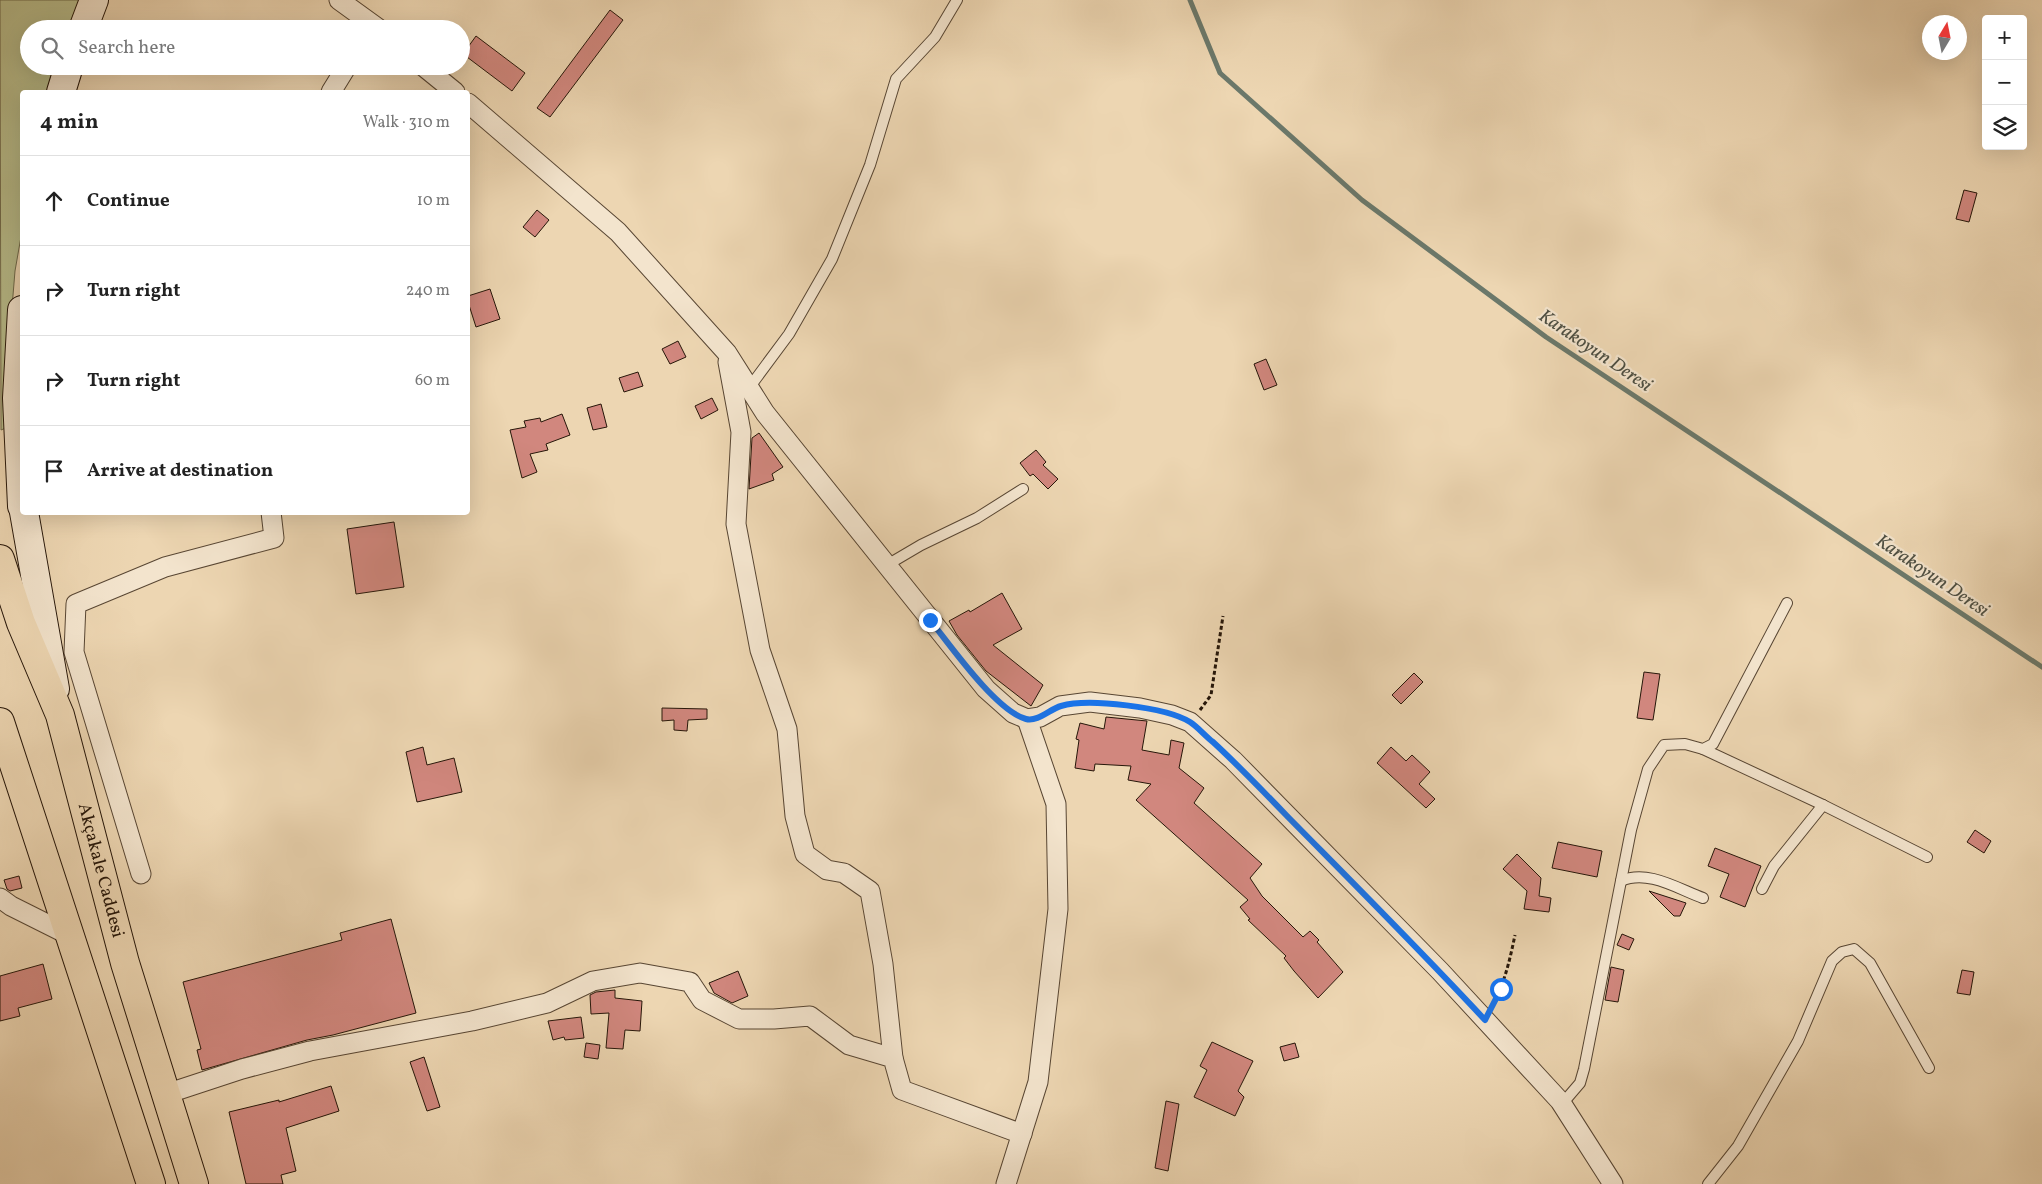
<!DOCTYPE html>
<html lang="en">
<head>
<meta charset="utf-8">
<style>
  body { margin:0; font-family:Vollkorn,serif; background:#f2f2f2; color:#222 }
  .controls { position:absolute; right:15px; top:15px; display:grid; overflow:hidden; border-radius:5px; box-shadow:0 5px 20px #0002 }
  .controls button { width:45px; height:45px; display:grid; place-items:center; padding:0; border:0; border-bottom:1px solid #e0e0e0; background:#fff; color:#222; font:25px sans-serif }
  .compass { position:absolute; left:1922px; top:15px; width:45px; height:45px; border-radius:50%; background:#fff; box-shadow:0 5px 20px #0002; rotate:10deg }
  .stop { position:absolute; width:15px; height:15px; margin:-11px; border:4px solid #1a73e8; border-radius:50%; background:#fff }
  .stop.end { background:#1a73e8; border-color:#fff; box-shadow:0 1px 5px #0008 }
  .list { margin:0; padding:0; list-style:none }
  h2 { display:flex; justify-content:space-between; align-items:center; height:65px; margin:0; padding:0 20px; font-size:21px }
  h2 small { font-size:16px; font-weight:400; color:#767676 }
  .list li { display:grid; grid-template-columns:32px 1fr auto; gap:15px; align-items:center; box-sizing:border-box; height:90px; padding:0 20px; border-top:1px solid #e0e0e0 }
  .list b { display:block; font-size:19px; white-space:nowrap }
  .list em { font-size:16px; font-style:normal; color:#767676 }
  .icon { flex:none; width:28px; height:28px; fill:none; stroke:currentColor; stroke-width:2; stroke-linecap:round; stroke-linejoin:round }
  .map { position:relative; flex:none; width:2042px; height:1184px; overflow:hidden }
  .search { position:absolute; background:#fff; box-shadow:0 5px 20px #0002; left:20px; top:20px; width:450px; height:55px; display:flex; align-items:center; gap:12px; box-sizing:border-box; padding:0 18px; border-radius:28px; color:#767676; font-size:19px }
  .panel { position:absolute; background:#fff; box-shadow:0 5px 20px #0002; left:20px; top:90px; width:450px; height:425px; border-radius:5px }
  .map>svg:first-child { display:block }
  .green { fill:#b8be8d; stroke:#6f6a4b }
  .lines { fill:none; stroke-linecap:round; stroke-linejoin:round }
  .stream { stroke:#6b786a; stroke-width:5 }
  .building { fill:#d1877e; stroke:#261609 }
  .lane-casing { stroke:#584633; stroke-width:12 }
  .street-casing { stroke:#584633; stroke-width:21 }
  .secondary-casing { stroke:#261609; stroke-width:30 }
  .primary-casing { stroke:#261609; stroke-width:30 }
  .path { stroke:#261609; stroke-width:3; stroke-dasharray:4 2.5; stroke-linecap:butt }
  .lane { stroke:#f3e4cd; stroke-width:10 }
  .street { stroke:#f3e4cd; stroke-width:19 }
  .secondary { stroke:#f3e4cd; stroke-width:28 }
  .primary { stroke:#edd6b2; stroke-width:28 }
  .route { stroke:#1a73e8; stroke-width:6 }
  .labels { text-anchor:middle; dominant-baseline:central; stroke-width:4.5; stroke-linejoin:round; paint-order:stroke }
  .street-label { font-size:18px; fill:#261609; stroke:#f3e4cd }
  .water-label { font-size:19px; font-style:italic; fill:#4e4f42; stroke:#f3e4cd }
</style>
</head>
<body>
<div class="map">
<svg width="2042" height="1184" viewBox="0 0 2042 1184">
  <rect width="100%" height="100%" fill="#edd6b2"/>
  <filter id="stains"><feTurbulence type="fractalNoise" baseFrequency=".004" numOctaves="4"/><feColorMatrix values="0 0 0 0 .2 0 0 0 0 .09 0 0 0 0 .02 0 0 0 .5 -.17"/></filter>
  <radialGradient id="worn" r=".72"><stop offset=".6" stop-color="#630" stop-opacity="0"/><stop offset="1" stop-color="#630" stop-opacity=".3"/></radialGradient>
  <polygon class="green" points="0,0 84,0 73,29 29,29 29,66 59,66 51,92 22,92 22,231 15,271 10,332 8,427 1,430"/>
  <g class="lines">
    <polyline class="stream" points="1190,0 1220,73 1362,200 1546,337 2042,667"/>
  </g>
  <g class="building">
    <polygon points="610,10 623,20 550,117 537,108"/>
    <polygon points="476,36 525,73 512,91 463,54"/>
    <polygon points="1964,190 1977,193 1969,222 1956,219"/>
    <polygon points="537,210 549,220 535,237 523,227"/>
    <polygon points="490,289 500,319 476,327 468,302 468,296"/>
    <polygon points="678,341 686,357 670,364 662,349"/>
    <polygon points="1266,359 1277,385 1264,390 1254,364"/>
    <polygon points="638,372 643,386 624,392 619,378"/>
    <polygon points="712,398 718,410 701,419 695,406"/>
    <polygon points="601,404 607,427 593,430 587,408"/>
    <polygon points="562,414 570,435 546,444 548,450 530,454 537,472 522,478 510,430 526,427 524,421 540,418 541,422"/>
    <polygon points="759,433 783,467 772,474 774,480 749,489 752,438"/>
    <polygon points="1036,450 1046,462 1043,465 1058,479 1048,489 1033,474 1030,476 1020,463"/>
    <polygon points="394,522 404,587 356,594 347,529"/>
    <polygon points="1002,593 1022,629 993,645 1043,685 1031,706 986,671 957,635 949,621 969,610 970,612"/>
    <polygon points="1644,672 1660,674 1653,720 1637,718"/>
    <polygon points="1414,673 1423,682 1401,704 1392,695"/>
    <polygon points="662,708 707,709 707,719 688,720 687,731 674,730 674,720 662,721"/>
    <polygon points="1106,717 1147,721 1142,750 1169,755 1171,740 1184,743 1179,768 1204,788 1194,803 1262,864 1250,878 1262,896 1303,937 1310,931 1319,940 1317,942 1343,972 1318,998 1294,971 1284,958 1286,956 1248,920 1250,919 1240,907 1248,900 1136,800 1151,784 1128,780 1131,766 1095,764 1094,771 1075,768 1079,740 1076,739 1080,723 1104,729"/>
    <polygon points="423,747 427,765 454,758 462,792 417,802 406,752"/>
    <polygon points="1391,747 1406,761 1412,755 1430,772 1419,784 1435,799 1426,808 1377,763"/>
    <polygon points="1975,830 1991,841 1984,853 1967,842"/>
    <polygon points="1558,842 1602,851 1597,877 1552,868"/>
    <polygon points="1715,848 1761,866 1745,907 1720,897 1729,874 1708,866"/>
    <polygon points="1517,854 1541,878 1539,896 1551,898 1549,912 1524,909 1527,891 1503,869"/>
    <polygon points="19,876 22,888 10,891 7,889 4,880"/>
    <polygon points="1649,891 1686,903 1680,916 1674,916"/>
    <polygon points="391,919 416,1013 333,1035 307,1040 202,1070 197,1050 201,1049 183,982 342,940 340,933"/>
    <polygon points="1622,934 1634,939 1629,950 1617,945"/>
    <polygon points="43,964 52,999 18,1008 20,1016 0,1021 0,976"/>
    <polygon points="1611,967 1624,970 1618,1002 1605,1000"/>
    <polygon points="1962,970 1974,972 1970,995 1957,993"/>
    <polygon points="738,971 748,996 732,1003 714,993 709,983"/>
    <polygon points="615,990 615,998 642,1001 640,1031 625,1030 623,1049 606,1048 609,1013 591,1014 590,995 596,992"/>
    <polygon points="581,1017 584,1038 565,1040 564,1037 553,1040 548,1021"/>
    <polygon points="1212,1042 1253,1061 1238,1091 1244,1097 1235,1116 1194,1097 1207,1070 1200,1066"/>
    <polygon points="586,1043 600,1045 598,1059 584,1057"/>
    <polygon points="1295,1043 1299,1057 1284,1061 1280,1047"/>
    <polygon points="424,1057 440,1107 427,1111 410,1062"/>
    <polygon points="331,1086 339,1111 286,1128 296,1171 281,1175 283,1184 246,1184 229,1112 279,1100 279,1102"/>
    <polygon points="1166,1101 1179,1104 1168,1171 1155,1168"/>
  </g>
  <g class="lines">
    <g class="lane-casing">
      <g id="lane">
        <polyline points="749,388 789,334 832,259 870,165 896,79 935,37 957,0"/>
        <polyline points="887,565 921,545 977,518 1023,489"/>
        <polyline points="1703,749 1823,805 1927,857"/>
        <path d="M1621,881C1648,869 1678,889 1703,898"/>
        <polyline points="1762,889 1774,866 1823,805"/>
        <polyline points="1562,1104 1580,1083 1584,1069 1631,830 1648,769 1664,745 1685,744 1703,749 1713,744 1787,603"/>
        <polyline points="1708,1184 1738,1146 1798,1041 1832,961 1842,952 1854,949 1870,963 1929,1068"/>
      </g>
    </g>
    <g class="street-casing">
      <g id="street">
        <polyline points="339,0 379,29"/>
        <polyline points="423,66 455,92"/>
        <polyline points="331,92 347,66"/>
        <polyline points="468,103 618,232 727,353 765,413 986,689 1013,713 1027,719 1040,717 1060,706 1090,702 1140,708 1172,715 1190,722 1233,760 1440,971 1560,1101 1613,1184"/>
        <polyline points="728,362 741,432 736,524 760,650 787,729 795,816 805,854 827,870 844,873 870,891 883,964 893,1058"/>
        <polyline points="141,874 74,652 76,604 165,567 274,538 271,512"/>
        <polyline points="0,898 11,906 69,935"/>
        <polyline points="166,1094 242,1069 310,1051 472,1021 547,1003 593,981 640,973 690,982 702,1000 739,1019 774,1019 810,1016 849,1045 893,1058 902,1090 1022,1134"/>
        <polyline points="1006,1184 1038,1082 1058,909 1056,804 1027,719"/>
      </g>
    </g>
    <g class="secondary-casing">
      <g id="secondary">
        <polyline points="83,29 94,0"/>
        <polyline points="61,92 69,66"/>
        <polyline points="22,310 17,398 22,506"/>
        <polyline points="24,512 55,689"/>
      </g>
    </g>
    <g class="primary-casing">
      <g id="primary">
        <path id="s1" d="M0,559L21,623L60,715L125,963L194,1184"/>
        <polyline points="0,722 151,1184"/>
      </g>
    </g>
    <g class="path">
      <polyline points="1200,710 1211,695 1223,616"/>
      <path d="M1493,1004C1505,982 1510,959 1515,935"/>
    </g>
    <use href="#lane" class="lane"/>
    <use href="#street" class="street"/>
    <use href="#secondary" class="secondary"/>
    <use href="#primary" class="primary"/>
  </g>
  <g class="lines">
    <path class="route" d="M930,620C950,645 996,711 1026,719C1038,722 1050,709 1061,706C1088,698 1166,707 1190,722C1198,727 1205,736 1213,742C1239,766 1263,791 1288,817C1354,884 1421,951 1485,1020L1501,989"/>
  </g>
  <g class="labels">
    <g class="street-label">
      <text stroke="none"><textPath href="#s1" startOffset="328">Akçakale Caddesi</textPath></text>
    </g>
    <g class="water-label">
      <text transform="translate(1595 351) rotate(34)">Karakoyun Deresi</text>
      <text transform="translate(1932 576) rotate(34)">Karakoyun Deresi</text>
    </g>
  </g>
  <rect width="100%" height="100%" filter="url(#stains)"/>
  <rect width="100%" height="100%" fill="url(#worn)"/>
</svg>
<div class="controls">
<button>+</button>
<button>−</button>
<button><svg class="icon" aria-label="layers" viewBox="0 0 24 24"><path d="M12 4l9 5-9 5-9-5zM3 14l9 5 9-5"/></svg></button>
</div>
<svg class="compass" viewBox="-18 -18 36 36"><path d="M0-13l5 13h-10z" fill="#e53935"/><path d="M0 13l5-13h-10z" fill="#767676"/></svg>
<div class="stop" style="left:1501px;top:989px"></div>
<div class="stop end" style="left:930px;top:620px"></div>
<div class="search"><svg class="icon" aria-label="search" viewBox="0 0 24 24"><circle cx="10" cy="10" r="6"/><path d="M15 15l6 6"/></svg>Search here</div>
<section class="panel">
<h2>4 min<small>Walk · 310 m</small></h2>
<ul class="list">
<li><svg class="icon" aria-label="ahead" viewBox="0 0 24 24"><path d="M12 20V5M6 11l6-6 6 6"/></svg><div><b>Continue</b></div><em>10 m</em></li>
<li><svg class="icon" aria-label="right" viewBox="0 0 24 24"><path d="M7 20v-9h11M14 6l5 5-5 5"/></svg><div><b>Turn right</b></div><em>240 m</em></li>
<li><svg class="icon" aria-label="right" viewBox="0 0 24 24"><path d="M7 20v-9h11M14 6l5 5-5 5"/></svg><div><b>Turn right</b></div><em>60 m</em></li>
<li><svg class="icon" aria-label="arrive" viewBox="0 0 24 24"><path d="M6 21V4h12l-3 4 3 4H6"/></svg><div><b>Arrive at destination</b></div></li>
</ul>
</section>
</div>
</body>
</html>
